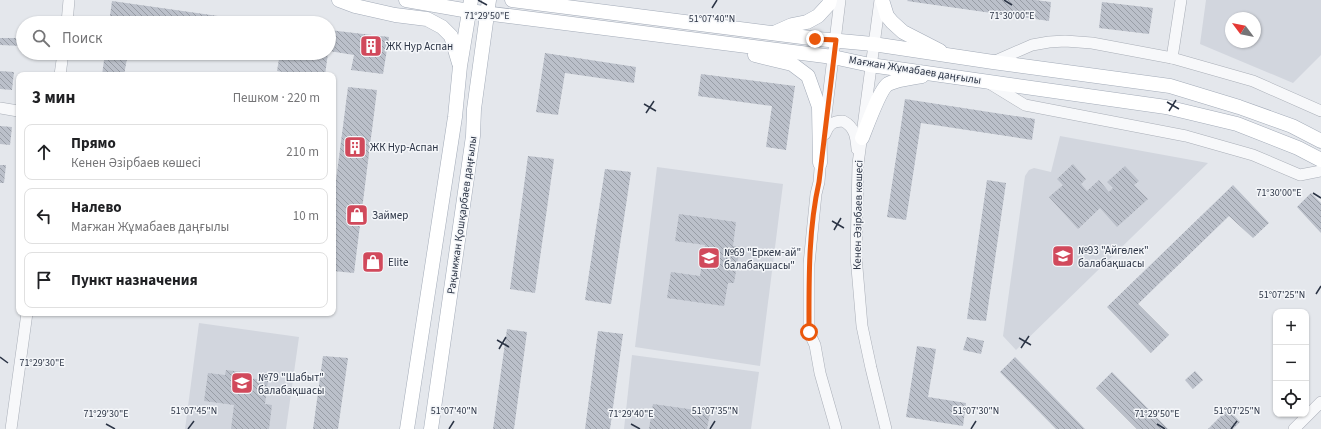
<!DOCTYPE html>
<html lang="ru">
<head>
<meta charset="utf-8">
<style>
  body { margin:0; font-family:"Source Sans 3",sans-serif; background:#f6f6f6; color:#202124 }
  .controls { position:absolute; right:12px; bottom:12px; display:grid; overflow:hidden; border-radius:8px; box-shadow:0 1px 3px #0004 }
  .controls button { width:36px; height:36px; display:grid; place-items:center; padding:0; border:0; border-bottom:1px solid #e0e0e0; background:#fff; color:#202124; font:20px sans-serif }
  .compass { position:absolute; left:1225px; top:12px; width:36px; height:36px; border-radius:50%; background:#fff; box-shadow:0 1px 3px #0004; rotate:302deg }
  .stop { position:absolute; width:12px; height:12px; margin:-9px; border:3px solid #ea580c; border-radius:50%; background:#fff }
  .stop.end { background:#ea580c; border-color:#fff; box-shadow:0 1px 4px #0008 }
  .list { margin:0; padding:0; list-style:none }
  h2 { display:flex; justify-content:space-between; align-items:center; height:52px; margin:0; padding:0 16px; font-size:17px }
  h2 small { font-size:13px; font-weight:400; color:#757577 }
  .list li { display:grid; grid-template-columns:26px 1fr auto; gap:12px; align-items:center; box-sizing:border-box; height:56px; margin:0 8px 8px; padding:0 8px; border:1px solid #e0e0e0; border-radius:8px }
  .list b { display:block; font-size:15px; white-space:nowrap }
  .list p { margin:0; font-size:13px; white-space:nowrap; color:#757577 }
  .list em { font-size:13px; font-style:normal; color:#757577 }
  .icon { flex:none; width:22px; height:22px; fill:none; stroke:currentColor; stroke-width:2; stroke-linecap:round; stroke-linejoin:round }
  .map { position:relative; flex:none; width:1321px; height:429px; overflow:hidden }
  .search { position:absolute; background:#fff; box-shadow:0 1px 3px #0004; left:16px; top:16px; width:320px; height:44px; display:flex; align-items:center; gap:10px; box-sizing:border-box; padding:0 14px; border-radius:22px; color:#757577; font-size:15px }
  .panel { position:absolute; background:#fff; box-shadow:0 1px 3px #0004; left:16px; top:72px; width:320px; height:244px; border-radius:8px }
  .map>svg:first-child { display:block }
  .built { fill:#d2d6de; fill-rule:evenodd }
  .building { fill:url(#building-back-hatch) }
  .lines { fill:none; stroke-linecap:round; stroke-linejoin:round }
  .minor-casing { stroke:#a9aeb7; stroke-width:12 }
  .major-casing { stroke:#a3abb8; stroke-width:15 }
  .minor { stroke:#f7f8fa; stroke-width:11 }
  .major { stroke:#fff; stroke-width:14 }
  .route { stroke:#ea580c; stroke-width:5 }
  .ticks { fill:none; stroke:#2b3445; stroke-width:1.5 }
  .labels { text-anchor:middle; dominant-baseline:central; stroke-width:3; stroke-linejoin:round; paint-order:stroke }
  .poi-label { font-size:11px; fill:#2b3445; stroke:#f4f6f9; text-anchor:start }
  .street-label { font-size:11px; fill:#2b3445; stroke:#f4f6f9 }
  .ticks-label { font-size:10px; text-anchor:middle; fill:#2b3445; stroke:#f4f6f9; stroke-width:3; stroke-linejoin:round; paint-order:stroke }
</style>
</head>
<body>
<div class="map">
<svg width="1321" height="429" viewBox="0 0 1321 429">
  <defs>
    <pattern id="building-back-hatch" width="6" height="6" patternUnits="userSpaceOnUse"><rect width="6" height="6" fill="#bbc0ca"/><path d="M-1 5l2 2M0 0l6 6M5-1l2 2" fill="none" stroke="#989da6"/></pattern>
  </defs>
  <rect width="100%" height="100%" fill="#e4e7ec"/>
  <g class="built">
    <path d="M1206,0H1321V55L1293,83L1200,44ZM1231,18H1255V42H1231Z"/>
    <polygon points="1060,136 1208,163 1016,350 1003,336 1025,176 1029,170 1034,168 1051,172"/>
    <polygon points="657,167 783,184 760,366 635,347"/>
    <polygon points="199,323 299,337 286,429 185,429"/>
    <polygon points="632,355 759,372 751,429 624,429"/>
  </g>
  <g class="building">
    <polygon points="908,0 1035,0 1051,2 1049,21 907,1"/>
    <polygon points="112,1 225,17 224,23 109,23"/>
    <polygon points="1102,2 1153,8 1149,34 1099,28"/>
    <polygon points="329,30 389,37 383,74 351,70 354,55 329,51"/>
    <polygon points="0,38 22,38 22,46 0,45"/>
    <polygon points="105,53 128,53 124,75 102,75"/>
    <polygon points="280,53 328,53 325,75 301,75 277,71"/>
    <polygon points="545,53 636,67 634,83 565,73 558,115 536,112"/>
    <polygon points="0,71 14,72 12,90 0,89"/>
    <polygon points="701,74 795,86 786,150 766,147 772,106 698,96"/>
    <polygon points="348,87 377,90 354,273 333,271 333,204"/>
    <polygon points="905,99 1035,119 1032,140 921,123 906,220 887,217"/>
    <polygon points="0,126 12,127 10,145 0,144"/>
    <polygon points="528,156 554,159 535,293 510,289"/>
    <polygon points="1073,164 1086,179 1081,184 1087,191 1099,180 1109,192 1113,188 1107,182 1125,166 1139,181 1134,185 1148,199 1117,227 1100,208 1078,229 1049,197 1063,185 1057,179"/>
    <polygon points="0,165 6,165 4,183 0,183"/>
    <polygon points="605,169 631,172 611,304 585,300"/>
    <polygon points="987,180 1006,183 986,321 967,319"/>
    <polygon points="1233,185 1269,223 1253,238 1229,216 1138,304 1169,335 1151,353 1107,307"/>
    <polygon points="1311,193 1321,203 1321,233 1297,207"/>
    <polygon points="679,214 736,222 733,246 740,247 734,283 728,283 724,306 667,298 671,272 700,276 705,245 675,241"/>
    <polygon points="507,329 527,332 514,429 493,429"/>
    <polygon points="598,331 623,334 610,429 585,429"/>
    <polygon points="967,337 984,341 981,354 963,350"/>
    <polygon points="917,346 936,349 928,397 966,403 963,426 906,417"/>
    <polygon points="323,356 348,358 338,429 313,429"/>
    <polygon points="1015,357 1085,429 1056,429 1000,372"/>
    <polygon points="226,370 249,373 249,378 268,381 265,404 272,405 269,429 231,429 234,405 204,401 208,373 225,375"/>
    <polygon points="1195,371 1203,380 1193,389 1185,380"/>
    <polygon points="1112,372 1168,429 1137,429 1096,388"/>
    <polygon points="653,404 710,412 707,429 649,429"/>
    <polygon points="1228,409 1240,422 1233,429 1208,429"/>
  </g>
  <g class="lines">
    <g class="minor-casing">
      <g id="minor">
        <polyline points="880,0 858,164 856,256 862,326 871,368 886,429"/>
        <polyline points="67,23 69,0"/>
        <polyline points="1172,58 1181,0"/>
        <polyline points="993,62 1032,45 1049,42 1065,41 1092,43 1172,58 1253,81 1321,111"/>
        <polyline points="60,75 63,53"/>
        <polyline points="989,83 1025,105 1186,136 1253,155 1300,175 1321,171"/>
        <polyline points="0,108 18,111"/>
        <polyline points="824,131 840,0"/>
        <path d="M825,134C829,124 833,121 843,121C855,127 856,137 857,149"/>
        <polyline points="821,156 819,182 816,194 809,264 809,332 815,345 820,373 836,429"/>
        <polyline points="11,429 27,313"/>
        <polyline points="1294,429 1321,402"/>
      </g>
    </g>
    <g class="major-casing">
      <g id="major">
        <polyline points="339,0 355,6 395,15 427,19 442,27 451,36 459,63"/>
        <polyline points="406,0 469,11 833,57 870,65 1166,107 1237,124 1298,148 1321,160"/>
        <polyline points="512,0 818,39 873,44 993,62 1170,86 1239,107 1292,126 1321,141"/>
        <polyline points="882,0 887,16 892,22 903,32 940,51"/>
        <polyline points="774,33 792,25 807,22 818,16 829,4 830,0"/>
        <polyline points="755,55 792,64 808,76 819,107 820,163"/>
        <path d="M862,138C866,128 880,89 888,84C898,79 911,78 922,76"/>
        <polyline points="407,429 455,117 460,66 471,0"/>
        <polyline points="431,429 473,136 474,109 489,0"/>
      </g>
    </g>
    <use href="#minor" class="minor"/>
    <use href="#major" class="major"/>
  </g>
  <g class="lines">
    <path class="route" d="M809,332C809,282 808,231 819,182L836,40L815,39"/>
  </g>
  <path class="ticks" d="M478,0L487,5M1004,0L1012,5M712,8L717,0M1167,102L1179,109M644,104L656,111M1169,111L1176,100M646,113L654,101M1313,193L1321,198M832,221L844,228M834,230L841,218M1316,294L1321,286M1019,338L1031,345M497,340L509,347M1021,348L1029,336M499,349L506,337M0,357L8,363M106,424L115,429M631,424L640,429M1157,424L1165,429M188,429L194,421M449,429L454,421M710,429L715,421M971,429L976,421M1231,429L1237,421"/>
  <defs>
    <g id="building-square" transform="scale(1.15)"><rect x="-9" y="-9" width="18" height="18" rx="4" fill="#d1495b" stroke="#f4f6f9"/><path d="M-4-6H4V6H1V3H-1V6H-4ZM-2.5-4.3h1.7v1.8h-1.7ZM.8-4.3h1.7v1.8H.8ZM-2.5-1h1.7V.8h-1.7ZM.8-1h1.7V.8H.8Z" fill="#fff"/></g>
    <g id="shop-square" transform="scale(1.15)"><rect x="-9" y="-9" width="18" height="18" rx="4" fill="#d1495b" stroke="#f4f6f9"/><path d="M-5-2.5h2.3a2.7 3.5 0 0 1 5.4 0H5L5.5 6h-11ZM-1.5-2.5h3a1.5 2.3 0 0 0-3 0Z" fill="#fff"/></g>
    <g id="school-square" transform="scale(1.15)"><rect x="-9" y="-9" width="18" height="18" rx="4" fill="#d1495b" stroke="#f4f6f9"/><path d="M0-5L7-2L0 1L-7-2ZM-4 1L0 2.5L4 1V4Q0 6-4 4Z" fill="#fff"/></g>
  </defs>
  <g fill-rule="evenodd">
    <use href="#building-square" x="371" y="46"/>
    <use href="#building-square" x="355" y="147"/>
    <use href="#shop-square" x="357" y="215"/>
    <use href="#school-square" x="1063" y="256"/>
    <use href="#school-square" x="709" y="258"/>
    <use href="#shop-square" x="373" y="262"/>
    <use href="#school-square" x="242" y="383"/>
  </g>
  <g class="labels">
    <g class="poi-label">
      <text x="386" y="46">ЖК Нур Аспан</text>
      <text x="370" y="147">ЖК Нур-Аспан</text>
      <text x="372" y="215">Займер</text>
      <text x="1078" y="250">№93 "Айгөлек"<tspan x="1078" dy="13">балабақшасы</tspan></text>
      <text x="724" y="252">№69 "Еркем-ай"<tspan x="724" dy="13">балабақшасы"</tspan></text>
      <text x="388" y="262">Elite</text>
      <text x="258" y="377">№79 "Шабыт"<tspan x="258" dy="13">балабақшасы</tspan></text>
    </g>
    <g class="street-label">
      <text transform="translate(915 70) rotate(9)">Мағжан Жұмабаев даңғылы</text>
      <text transform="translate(462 215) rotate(-82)">Рақымжан Қошқарбаев даңғылы</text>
      <text transform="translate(858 215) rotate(-89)">Кенен Әзірбаев көшесі</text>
    </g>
  </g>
  <g class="ticks-label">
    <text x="487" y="19">71°29'50"E</text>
    <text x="1012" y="19">71°30'00"E</text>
    <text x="712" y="22">51°07'40"N</text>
    <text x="1279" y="196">71°30'00"E</text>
    <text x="1282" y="298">51°07'25"N</text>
    <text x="42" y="366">71°29'30"E</text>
    <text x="194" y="414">51°07'45"N</text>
    <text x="454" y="414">51°07'40"N</text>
    <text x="715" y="414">51°07'35"N</text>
    <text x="976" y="414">51°07'30"N</text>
    <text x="1237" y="414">51°07'25"N</text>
    <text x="106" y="417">71°29'30"E</text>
    <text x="631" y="417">71°29'40"E</text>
    <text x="1157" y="417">71°29'50"E</text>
  </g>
</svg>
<div class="controls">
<button>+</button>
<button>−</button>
<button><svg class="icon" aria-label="locate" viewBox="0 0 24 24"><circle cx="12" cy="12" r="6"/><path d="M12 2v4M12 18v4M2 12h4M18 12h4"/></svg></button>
</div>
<svg class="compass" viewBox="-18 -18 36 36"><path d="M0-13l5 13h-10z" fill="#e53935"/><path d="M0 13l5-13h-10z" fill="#757577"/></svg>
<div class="stop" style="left:809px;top:332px"></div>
<div class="stop end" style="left:815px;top:39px"></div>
<div class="search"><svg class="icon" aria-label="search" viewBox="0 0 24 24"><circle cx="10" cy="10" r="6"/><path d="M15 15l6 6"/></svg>Поиск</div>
<section class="panel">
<h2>3 мин<small>Пешком · 220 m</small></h2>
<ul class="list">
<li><svg class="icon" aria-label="ahead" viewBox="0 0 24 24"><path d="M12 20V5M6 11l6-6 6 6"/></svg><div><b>Прямо</b><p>Кенен Әзірбаев көшесі</p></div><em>210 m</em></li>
<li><svg class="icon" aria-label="left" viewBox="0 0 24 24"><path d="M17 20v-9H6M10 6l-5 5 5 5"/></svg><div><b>Налево</b><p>Мағжан Жұмабаев даңғылы</p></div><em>10 m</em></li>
<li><svg class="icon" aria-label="arrive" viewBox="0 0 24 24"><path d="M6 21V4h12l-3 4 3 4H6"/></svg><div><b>Пункт назначения</b></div></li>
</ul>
</section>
</div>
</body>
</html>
